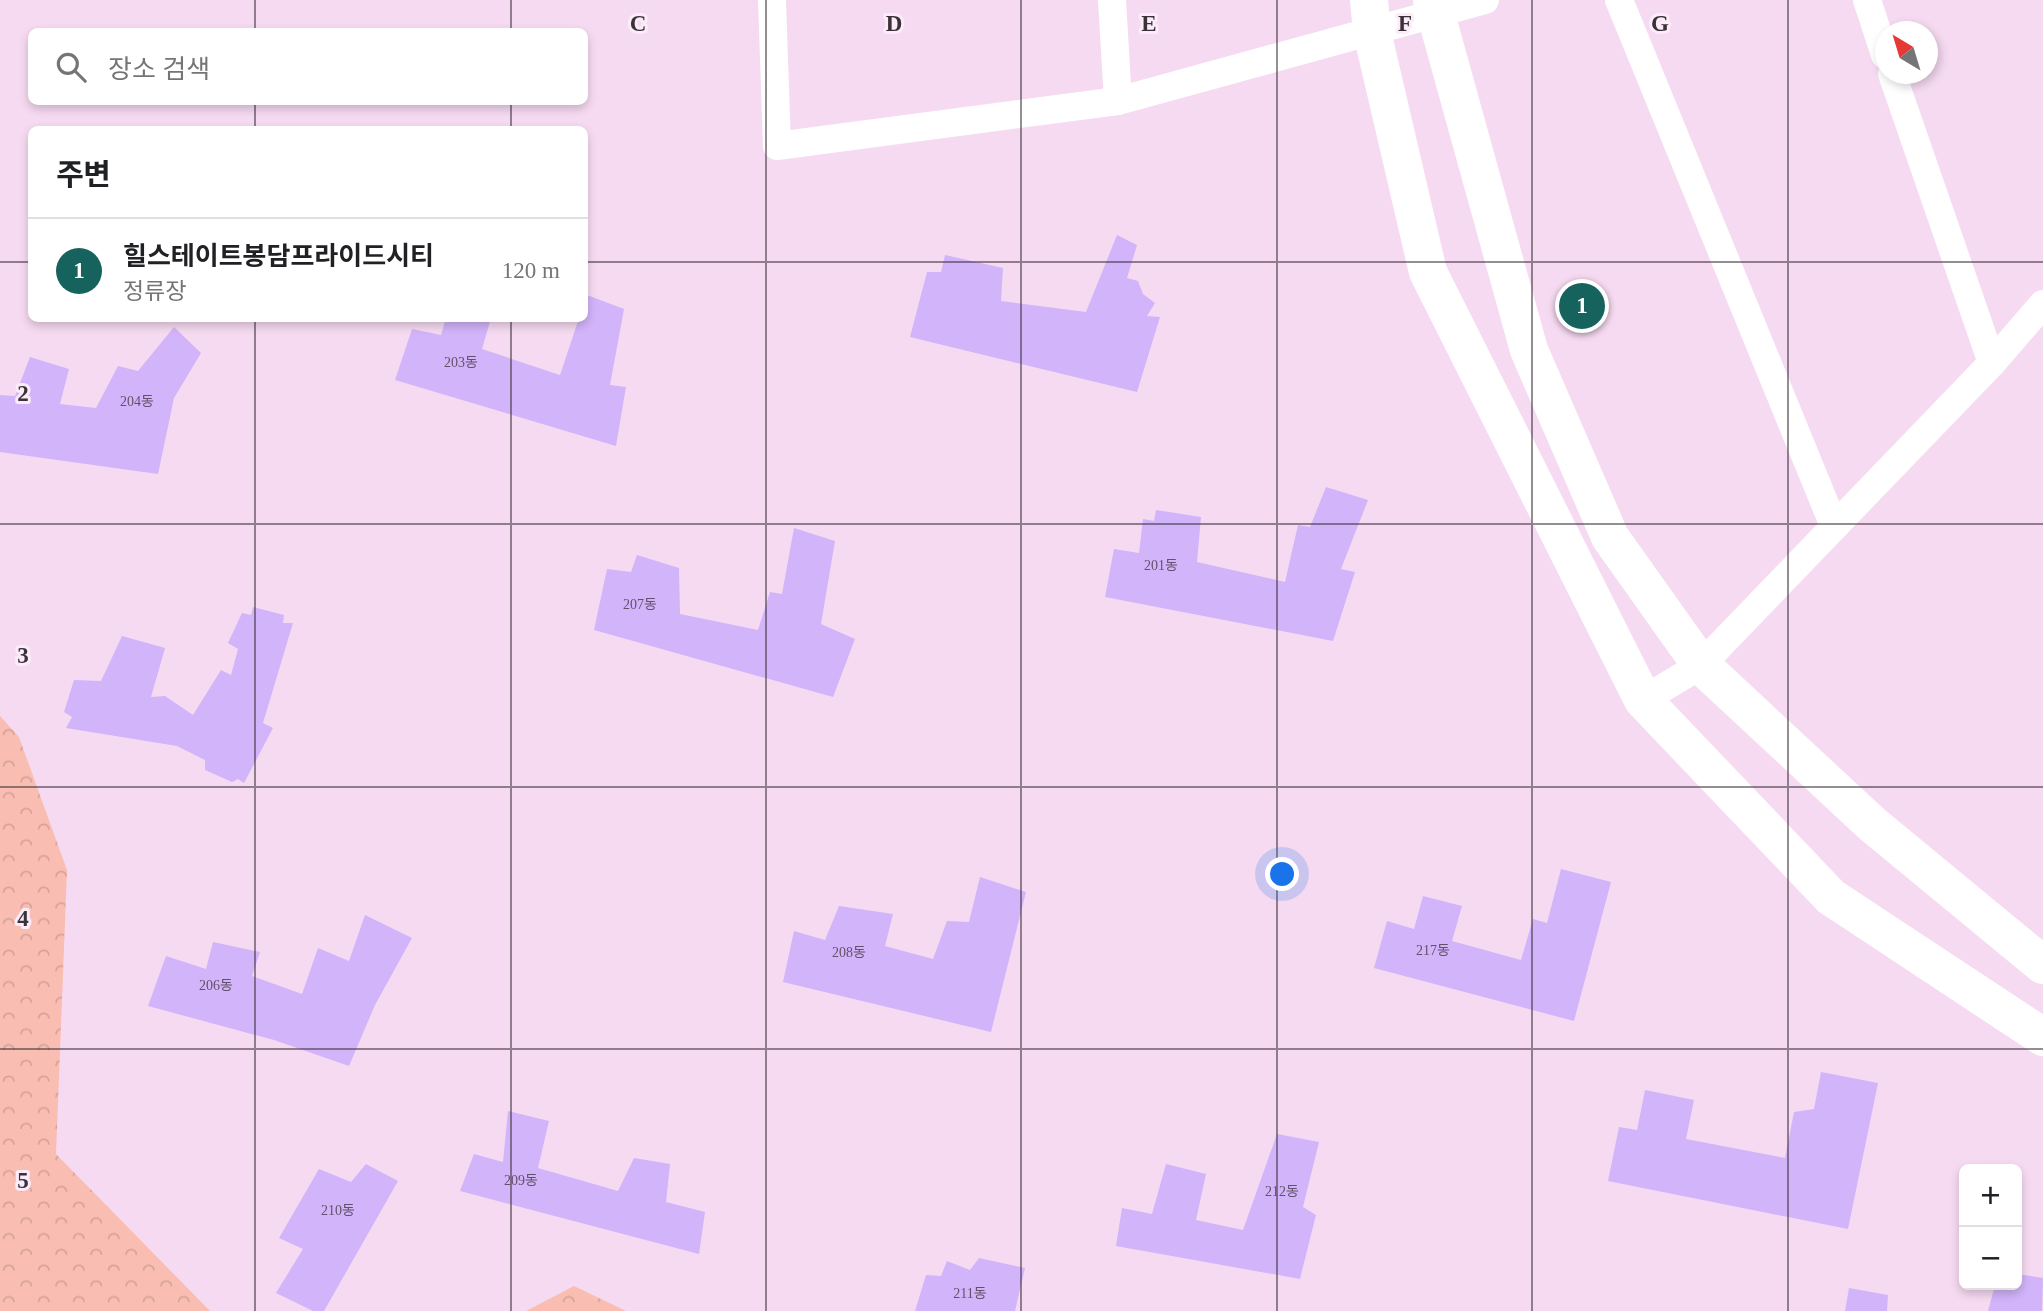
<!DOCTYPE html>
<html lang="ko">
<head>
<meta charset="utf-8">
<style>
  body { margin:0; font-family:"Times New Roman","Noto Sans KR",serif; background:#f6f6f6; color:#202124 }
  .controls { position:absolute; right:21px; bottom:21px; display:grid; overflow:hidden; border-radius:10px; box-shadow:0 4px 10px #0003 }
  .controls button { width:63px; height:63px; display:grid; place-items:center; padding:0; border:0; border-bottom:2px solid #e0e0e0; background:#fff; color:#202124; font:35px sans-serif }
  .compass { position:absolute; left:1875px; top:21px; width:63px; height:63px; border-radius:50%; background:#fff; box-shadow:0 4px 10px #0003; rotate:322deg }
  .you { position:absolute; left:1283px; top:875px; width:24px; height:24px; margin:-18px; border:5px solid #fff; border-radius:50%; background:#1a73e8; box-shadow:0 0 0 10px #1a73e833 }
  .badge { display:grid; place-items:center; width:46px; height:46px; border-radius:50%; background:#16635d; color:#fff; font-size:23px; font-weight:700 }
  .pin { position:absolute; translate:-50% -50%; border:4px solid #fff; box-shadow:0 2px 7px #0006 }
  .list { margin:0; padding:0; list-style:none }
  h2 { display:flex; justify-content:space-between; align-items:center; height:91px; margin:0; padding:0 28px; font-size:30px }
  h2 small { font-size:23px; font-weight:400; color:#757577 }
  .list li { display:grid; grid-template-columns:46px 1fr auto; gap:21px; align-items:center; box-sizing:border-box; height:105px; padding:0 28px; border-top:2px solid #e0e0e0 }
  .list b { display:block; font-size:26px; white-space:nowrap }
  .list p { margin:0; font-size:23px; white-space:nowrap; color:#757577 }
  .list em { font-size:23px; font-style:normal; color:#757577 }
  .icon { flex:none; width:38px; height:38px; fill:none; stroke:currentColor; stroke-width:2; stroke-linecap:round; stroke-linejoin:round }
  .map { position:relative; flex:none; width:2043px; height:1311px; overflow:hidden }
  .search { position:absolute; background:#fff; box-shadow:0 4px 10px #0003; left:28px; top:28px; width:560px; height:77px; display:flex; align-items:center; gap:18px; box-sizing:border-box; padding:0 24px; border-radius:10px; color:#757577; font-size:26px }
  .panel { position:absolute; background:#fff; box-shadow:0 4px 10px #0003; left:28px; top:126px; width:560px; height:196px; border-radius:10px }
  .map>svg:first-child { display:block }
  .forest { fill:url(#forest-crowns) }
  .building { fill:#d2b4fa }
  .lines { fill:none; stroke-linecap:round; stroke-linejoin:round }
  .street { stroke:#fff; stroke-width:28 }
  .secondary { stroke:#fff; stroke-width:38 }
  .grid { fill:none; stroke:#3b3139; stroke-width:2; stroke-opacity:0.55 }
  .labels { text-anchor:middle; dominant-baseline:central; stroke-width:6; stroke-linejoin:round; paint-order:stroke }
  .number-label { font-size:14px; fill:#615269 }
  .grid-label { font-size:23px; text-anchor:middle; font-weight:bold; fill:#3b3139; stroke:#fcebf9; stroke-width:6; stroke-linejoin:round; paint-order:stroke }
</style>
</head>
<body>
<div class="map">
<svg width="2043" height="1311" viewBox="0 0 2043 1311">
  <defs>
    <pattern id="forest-crowns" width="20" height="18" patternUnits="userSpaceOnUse" patternTransform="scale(1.75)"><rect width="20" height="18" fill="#f9bdb2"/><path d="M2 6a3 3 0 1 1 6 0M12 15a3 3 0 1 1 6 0" fill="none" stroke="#d6a39a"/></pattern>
  </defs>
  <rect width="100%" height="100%" fill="#f6daf1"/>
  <g class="forest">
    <polygon points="0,716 19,737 67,870 56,1154 210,1311 0,1311"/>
    <polygon points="574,1286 626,1311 526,1311"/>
  </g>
  <g class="building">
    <polygon points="1117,235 1137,245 1127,278 1138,281 1143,294 1155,303 1147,316 1160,317 1137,392 910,337 927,272 941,272 945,255 1003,268 1001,301 1086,312"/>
    <polygon points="587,295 624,309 610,385 626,387 616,446 395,380 412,329 441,335 446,318 491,318 482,349 560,375 579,318 584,318"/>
    <polygon points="174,327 201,353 174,398 158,474 0,452 0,395 15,396 30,357 69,369 60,404 96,408 118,366 138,371"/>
    <polygon points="1326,487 1368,500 1341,569 1355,572 1333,641 1105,597 1114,549 1139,553 1143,519 1154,521 1156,510 1201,517 1197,562 1285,582 1298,525 1310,527"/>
    <polygon points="794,528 835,541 821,624 855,639 833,697 594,630 607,569 631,572 637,555 679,568 680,614 758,630 770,592 782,594"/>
    <polygon points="253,607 284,615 283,623 293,623 263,723 273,728 244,783 238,779 232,782 205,770 205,760 177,746 66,728 72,717 64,712 74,680 101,681 122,636 165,648 151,697 165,696 193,715 221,670 231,675 238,649 228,643 242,613 251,615"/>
    <polygon points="1561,869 1611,882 1574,1021 1374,968 1387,921 1414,929 1423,896 1462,906 1452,941 1521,960 1533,919 1547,923"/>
    <polygon points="980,877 1026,892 991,1032 783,982 794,931 825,940 839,906 893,914 885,946 933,959 947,921 969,922"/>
    <polygon points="365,915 412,938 375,1005 349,1066 274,1040 148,1006 166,956 206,969 213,942 260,952 252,976 302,994 318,948 349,961"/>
    <polygon points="1821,1072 1878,1083 1848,1229 1608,1181 1619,1127 1637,1130 1645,1090 1694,1100 1686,1139 1785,1158 1794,1112 1814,1109"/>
    <polygon points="508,1111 549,1121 538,1168 618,1191 634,1158 670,1164 666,1202 705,1212 699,1254 460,1191 474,1154 503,1162"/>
    <polygon points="1277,1134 1319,1142 1303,1207 1316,1215 1300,1279 1116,1246 1122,1208 1152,1214 1166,1164 1206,1174 1196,1220 1243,1230"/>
    <polygon points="366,1164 398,1181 324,1311 313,1311 276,1293 303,1249 279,1238 319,1169 351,1182"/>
    <polygon points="979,1258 1025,1268 1015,1311 915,1311 926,1275 941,1276 947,1261 970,1270"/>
    <polygon points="2017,1274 2043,1278 2042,1311 1988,1311 1995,1285 2017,1285"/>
    <polygon points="1849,1288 1888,1295 1887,1311 1845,1311"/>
  </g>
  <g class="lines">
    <g class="street">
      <polyline points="772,0 777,146 1118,101 1485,0"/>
      <polyline points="1112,0 1118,101"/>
      <polyline points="1619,0 1834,526"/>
      <polyline points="1867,0 1885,55"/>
      <polyline points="1892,74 1992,363"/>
      <polyline points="1643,700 1701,665 1992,363 2043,304"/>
    </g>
    <g class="secondary">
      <polyline points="1369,0 1372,32 1428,272 1643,700 1831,897 2043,1037"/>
      <polyline points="1432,0 1529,350 1610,537 1701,665 1872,824 2043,965"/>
    </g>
  </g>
  <path class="grid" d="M255,0V32M511,0V32M766,0V1311M1021,0V1311M1277,0V1311M1532,0V1311M1788,0V1311M255,102V130M511,102V130M0,262H32M584,262H2043M255,318V1311M511,318V1311M0,524H2043M0,787H2043M0,1049H2043"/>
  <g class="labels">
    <g class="number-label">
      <text x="461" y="362">203동</text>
      <text x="137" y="401">204동</text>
      <text x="1161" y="565">201동</text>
      <text x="640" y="604">207동</text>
      <text x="1433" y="950">217동</text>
      <text x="849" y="952">208동</text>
      <text x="216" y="985">206동</text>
      <text x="521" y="1180">209동</text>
      <text x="1282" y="1191">212동</text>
      <text x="338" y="1210">210동</text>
      <text x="970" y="1293">211동</text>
    </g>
  </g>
  <g class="grid-label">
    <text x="638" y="31">C</text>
    <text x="894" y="31">D</text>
    <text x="1149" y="31">E</text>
    <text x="1405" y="31">F</text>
    <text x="1660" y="31">G</text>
    <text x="23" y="401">2</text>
    <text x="23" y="663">3</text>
    <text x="23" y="926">4</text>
    <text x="23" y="1188">5</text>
  </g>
</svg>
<div class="controls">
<button>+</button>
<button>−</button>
</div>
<svg class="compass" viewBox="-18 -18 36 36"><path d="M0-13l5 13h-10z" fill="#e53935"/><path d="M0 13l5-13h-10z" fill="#757577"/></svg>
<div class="you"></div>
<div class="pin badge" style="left:1582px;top:306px">1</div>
<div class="search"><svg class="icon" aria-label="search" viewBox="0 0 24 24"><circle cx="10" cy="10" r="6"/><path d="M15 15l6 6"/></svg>장소 검색</div>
<section class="panel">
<h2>주변<small></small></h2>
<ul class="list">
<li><span class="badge">1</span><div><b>힐스테이트봉담프라이드시티</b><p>정류장</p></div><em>120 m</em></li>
</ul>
</section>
</div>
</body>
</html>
